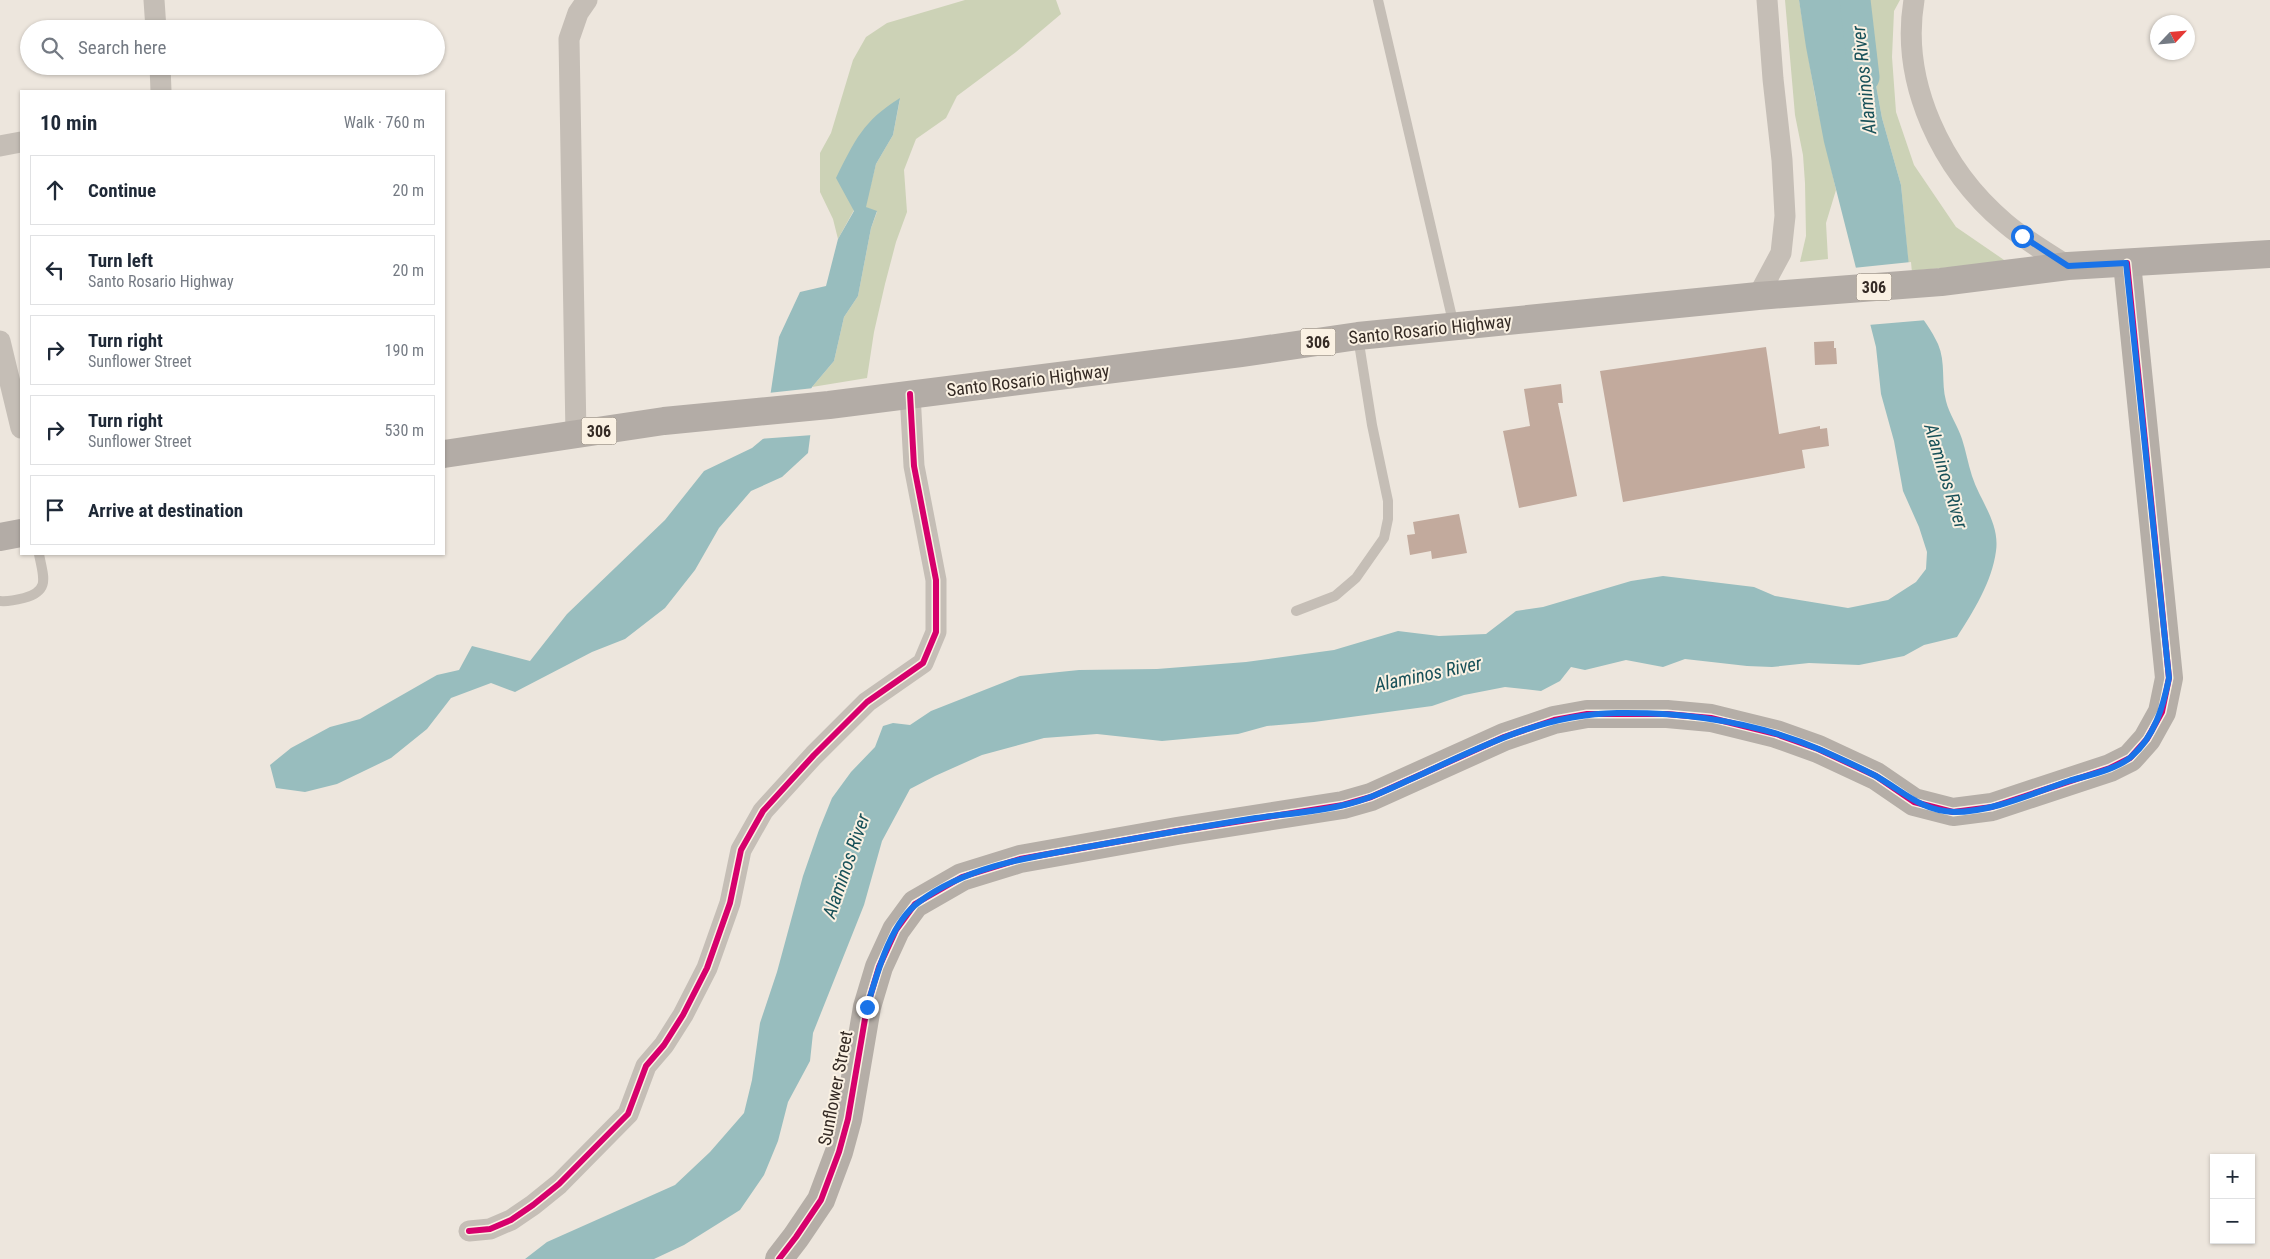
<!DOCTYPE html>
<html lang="en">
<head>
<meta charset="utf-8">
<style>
  body { margin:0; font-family:"Roboto Condensed",sans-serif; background:#f6f6f7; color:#1f2937 }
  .controls { position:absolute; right:15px; bottom:15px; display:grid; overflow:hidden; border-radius:0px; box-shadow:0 1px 4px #0004 }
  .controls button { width:45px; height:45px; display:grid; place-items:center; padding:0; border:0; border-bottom:1px solid #e0e1e3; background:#fff; color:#1f2937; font:25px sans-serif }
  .compass { position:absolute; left:2150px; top:15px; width:45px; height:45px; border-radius:50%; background:#fff; box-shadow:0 1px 4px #0004; rotate:64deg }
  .stop { position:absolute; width:15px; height:15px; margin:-11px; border:4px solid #1a73e8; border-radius:50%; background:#fff }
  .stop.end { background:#1a73e8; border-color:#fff; box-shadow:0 1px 5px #0008 }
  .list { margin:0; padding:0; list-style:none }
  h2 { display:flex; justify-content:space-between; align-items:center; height:65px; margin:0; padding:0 20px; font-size:21px }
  h2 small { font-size:16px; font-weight:400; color:#747a83 }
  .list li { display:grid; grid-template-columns:32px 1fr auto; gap:15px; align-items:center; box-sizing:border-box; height:70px; margin:0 10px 10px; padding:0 10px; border:1px solid #e0e1e3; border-radius:0px }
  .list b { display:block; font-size:19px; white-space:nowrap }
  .list p { margin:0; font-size:16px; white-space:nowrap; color:#747a83 }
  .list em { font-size:16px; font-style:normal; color:#747a83 }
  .icon { flex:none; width:28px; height:28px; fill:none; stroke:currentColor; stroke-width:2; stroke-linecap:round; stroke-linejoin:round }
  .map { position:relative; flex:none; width:2270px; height:1259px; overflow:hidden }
  .search { position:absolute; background:#fff; box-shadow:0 1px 4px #0004; left:20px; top:20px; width:425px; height:55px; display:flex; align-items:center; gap:12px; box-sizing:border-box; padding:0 18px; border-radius:28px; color:#747a83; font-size:19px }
  .panel { position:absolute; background:#fff; box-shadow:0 1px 4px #0004; left:20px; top:90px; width:425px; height:465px; border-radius:0px }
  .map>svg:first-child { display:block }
  .green { fill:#ccd2b6 }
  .water { fill:#98bdbe }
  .pier { fill:#ede6dd }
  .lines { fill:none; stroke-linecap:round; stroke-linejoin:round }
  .river { stroke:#98bdbe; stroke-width:31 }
  .building { fill:#c2aa9d }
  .lane { stroke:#c5beb6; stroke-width:10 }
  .street { stroke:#c5beb6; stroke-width:21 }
  .secondary { stroke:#b5aea7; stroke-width:28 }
  .primary { stroke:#b3aca6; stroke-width:28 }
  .cycleway-casing { stroke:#faf1e3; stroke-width:9 }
  .cycleway { stroke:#d6006c; stroke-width:6 }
  .route { stroke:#1a73e8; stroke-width:6 }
  .labels { text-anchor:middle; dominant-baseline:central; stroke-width:4; stroke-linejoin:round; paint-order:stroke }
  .shield { fill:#faf1e3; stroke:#70665e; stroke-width:1 }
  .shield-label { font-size:16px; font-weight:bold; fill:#352b25 }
  .street-label { font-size:18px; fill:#352b25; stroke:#faf1e3 }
  .water-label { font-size:19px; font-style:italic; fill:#185159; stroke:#faf1e3 }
</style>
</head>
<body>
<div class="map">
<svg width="2270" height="1259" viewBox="0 0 2270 1259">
  <rect width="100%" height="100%" fill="#ede6dd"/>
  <g class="green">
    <polygon points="965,0 1056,0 1061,14 1016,52 957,96 946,118 916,139 904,170 907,212 896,242 885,284 874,332 867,378 812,387 834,361 844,317 858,296 871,228 877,212 865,207 876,164 893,135 900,99 848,198 854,210 838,239 833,219 820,192 820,153 831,133 853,60 866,37 887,23"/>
    <polygon points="1785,0 1799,0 1815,96 1836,190 1826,223 1828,259 1800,262 1806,236 1805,183 1803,155 1795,115"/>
    <polygon points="1850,0 1900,0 1894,11 1892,57 1896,112 1914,165 1956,227 2007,262 1909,271 1901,185 1882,118 1871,58 1855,26"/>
  </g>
  <g class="water">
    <path d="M1799,0H1850L1855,26L1871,58L1882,118L1901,185L1913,307C1923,318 1932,331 1938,344C1946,362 1941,383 1946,401C1949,414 1958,426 1962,439C1966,451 1968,464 1972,476C1980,501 2000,523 1996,551C1992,582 1973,612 1957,637L1924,645L1904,656L1859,665L1809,663L1772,667L1747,666L1685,659L1663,667L1626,660L1585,670L1571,667L1560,681L1541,691L1505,687L1464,695L1432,706L1314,722L1267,726L1238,734L1162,741L1097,734L1044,738L982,755L935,776L910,789L882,841L864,905L813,1033L810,1061L788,1102L778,1141L764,1175L740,1210L684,1245L654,1259H525L547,1242L675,1185L710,1152L744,1113L752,1080L760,1023L777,972L803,876L819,830L832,798L851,772L875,747L883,726L893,723L910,725L931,711L1020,676L1079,670L1157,669L1246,662L1334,650L1398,631L1439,636L1486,634L1516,611L1543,607L1631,581L1663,576L1754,587L1775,596L1848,608L1888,600L1916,582L1926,569L1927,552L1919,527L1903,491L1894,441L1881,394L1876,347L1824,142L1806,47Z"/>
    <path d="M900,98L893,135L876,164L866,207L877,211L871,228L858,296L844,317L834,361L812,387L807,399L769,404L779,337L800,292L826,286L838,239L854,211L836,178C855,140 863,121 900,98Z"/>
    <polygon points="812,422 808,453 782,477 751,491 719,528 695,570 665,608 625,639 592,652 515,692 491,683 451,698 427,729 391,758 337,784 305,792 276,788 270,765 291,748 330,727 360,719 437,675 459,670 472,646 530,661 567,614 665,520 704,471 752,448 776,428"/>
  </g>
  <g class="pier">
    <polygon points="1911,262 1915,306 1927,320 1868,325 1853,268"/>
    <polygon points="814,388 809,400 767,404 768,393"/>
    <polygon points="812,420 814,422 813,435 759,439 775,425"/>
  </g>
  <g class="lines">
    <polyline class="river" points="1855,0 1864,77"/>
  </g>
  <g class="building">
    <polygon points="1834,341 1834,348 1836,348 1837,364 1815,365 1814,342"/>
    <polygon points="1766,347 1779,434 1820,426 1820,429 1827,428 1829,446 1802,450 1805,468 1623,502 1600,371"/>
    <polygon points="1561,384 1563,403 1558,403 1577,496 1519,508 1503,431 1530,426 1524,389"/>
    <polygon points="1459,514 1467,553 1432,559 1431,551 1410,555 1407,535 1415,534 1413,522"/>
  </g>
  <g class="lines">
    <g class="lane">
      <polyline points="1378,0 1454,326"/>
      <path d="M0,601C8,602 16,600 24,598C51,591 43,576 39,554"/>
      <polyline points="1296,611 1335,596 1356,578 1384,538 1388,519 1388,501 1372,425 1358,337"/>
    </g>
    <g class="street">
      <polyline points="154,0 156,29"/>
      <path d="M1914,0C1900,83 1942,170 2005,223C2025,240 2047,253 2068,266"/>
      <polyline points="160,66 161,91"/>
      <polyline points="0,146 21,142"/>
      <polyline points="1758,296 1781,253 1785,216 1782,160 1773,79 1767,0"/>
      <polyline points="0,341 21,428"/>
      <polyline points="576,435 569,39 578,13 587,0"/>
      <polyline points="469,1231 490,1229 511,1220 533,1205 559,1184 628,1114 646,1066 664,1045 683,1015 707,968 730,903 741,850 763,811 814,755 867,702 923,663 936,632 936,580 914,466 910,394"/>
    </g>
    <polyline class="secondary" points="779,1259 796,1237 821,1200 839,1152 848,1119 867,1007 879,967 896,930 915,904 962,877 1020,859 1177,831 1343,805 1371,797 1504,737 1554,720 1587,714 1667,714 1711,718 1776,734 1818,749 1876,776 1914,802 1953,812 1992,807 2110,768 2130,758 2147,739 2162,712 2169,678 2127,263"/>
    <g class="primary">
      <polyline points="444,454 664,421 829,405 1241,353 1358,336 1758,296 1941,282 2068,266 2270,254"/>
      <polyline points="0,537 21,533"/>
    </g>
    <g class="cycleway-casing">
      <g id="cycleway">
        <polyline points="469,1231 490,1229 511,1220 533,1205 559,1184 628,1114 646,1066 664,1045 683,1015 707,968 730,903 741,850 763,811 814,755 867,702 923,663 936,632 936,580 914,466 910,394"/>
        <polyline points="779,1259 796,1237 821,1200 839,1152 848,1119 867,1007 879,967 896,930 915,904 962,877 1020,859 1177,831 1343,805 1371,797 1504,737 1554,720 1587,714 1667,714 1711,718 1776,734 1818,749 1876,776 1914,802 1953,812 1992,807 2110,768 2130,758 2147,739 2162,712 2169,678 2127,263"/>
      </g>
    </g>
    <use href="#cycleway" class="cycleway"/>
  </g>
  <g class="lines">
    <path class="route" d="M867,1007C877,974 890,923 919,902C967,866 1030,857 1087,847C1143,837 1200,827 1256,818C1285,814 1316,812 1344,805C1371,799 1395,786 1420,775C1485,745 1544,714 1617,713C1686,712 1757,722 1821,750C1839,758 1857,766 1874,775C1902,790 1920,811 1954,812C1993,812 2033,793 2069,781C2089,775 2115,770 2131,757C2155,736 2163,707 2169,678L2126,263L2068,266L2022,236"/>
  </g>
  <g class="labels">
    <g class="shield">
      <rect x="1856.5" y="273.5" width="35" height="27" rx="4"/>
      <rect x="1300.5" y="328.5" width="35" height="27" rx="4"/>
      <rect x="581.5" y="417.5" width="35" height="27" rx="4"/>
    </g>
    <g class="shield-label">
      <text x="1874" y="287">306</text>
      <text x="1318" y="342">306</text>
      <text x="599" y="431">306</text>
    </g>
    <g class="street-label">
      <text transform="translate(1430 329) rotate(-6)">Santo Rosario Highway</text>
      <text transform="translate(1028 380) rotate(-7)">Santo Rosario Highway</text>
      <text transform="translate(835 1088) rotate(-79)">Sunflower Street</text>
    </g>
    <g class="water-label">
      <text transform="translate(1864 80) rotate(-96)">Alaminos River</text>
      <text transform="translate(1946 476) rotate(73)">Alaminos River</text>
      <text transform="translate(1428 674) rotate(-12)">Alaminos River</text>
      <text transform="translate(846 866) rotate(-71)">Alaminos River</text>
    </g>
  </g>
</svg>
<div class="controls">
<button>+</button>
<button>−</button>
</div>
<svg class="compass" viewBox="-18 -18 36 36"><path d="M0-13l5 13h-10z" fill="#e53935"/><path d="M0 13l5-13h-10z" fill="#747a83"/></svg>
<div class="stop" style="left:2022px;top:236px"></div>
<div class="stop end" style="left:867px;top:1007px"></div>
<div class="search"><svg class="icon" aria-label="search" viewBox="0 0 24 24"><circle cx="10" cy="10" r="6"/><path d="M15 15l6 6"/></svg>Search here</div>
<section class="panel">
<h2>10 min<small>Walk · 760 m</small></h2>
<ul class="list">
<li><svg class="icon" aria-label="ahead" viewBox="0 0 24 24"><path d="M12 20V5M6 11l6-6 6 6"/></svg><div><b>Continue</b></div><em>20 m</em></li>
<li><svg class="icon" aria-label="left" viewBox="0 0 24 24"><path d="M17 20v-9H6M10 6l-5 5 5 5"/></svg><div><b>Turn left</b><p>Santo Rosario Highway</p></div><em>20 m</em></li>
<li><svg class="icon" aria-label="right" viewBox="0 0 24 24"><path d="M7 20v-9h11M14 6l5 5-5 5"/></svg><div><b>Turn right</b><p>Sunflower Street</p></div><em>190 m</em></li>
<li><svg class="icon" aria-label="right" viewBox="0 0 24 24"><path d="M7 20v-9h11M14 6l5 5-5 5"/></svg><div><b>Turn right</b><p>Sunflower Street</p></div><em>530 m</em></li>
<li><svg class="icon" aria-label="arrive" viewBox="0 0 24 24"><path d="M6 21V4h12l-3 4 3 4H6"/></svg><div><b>Arrive at destination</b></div></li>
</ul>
</section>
</div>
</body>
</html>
